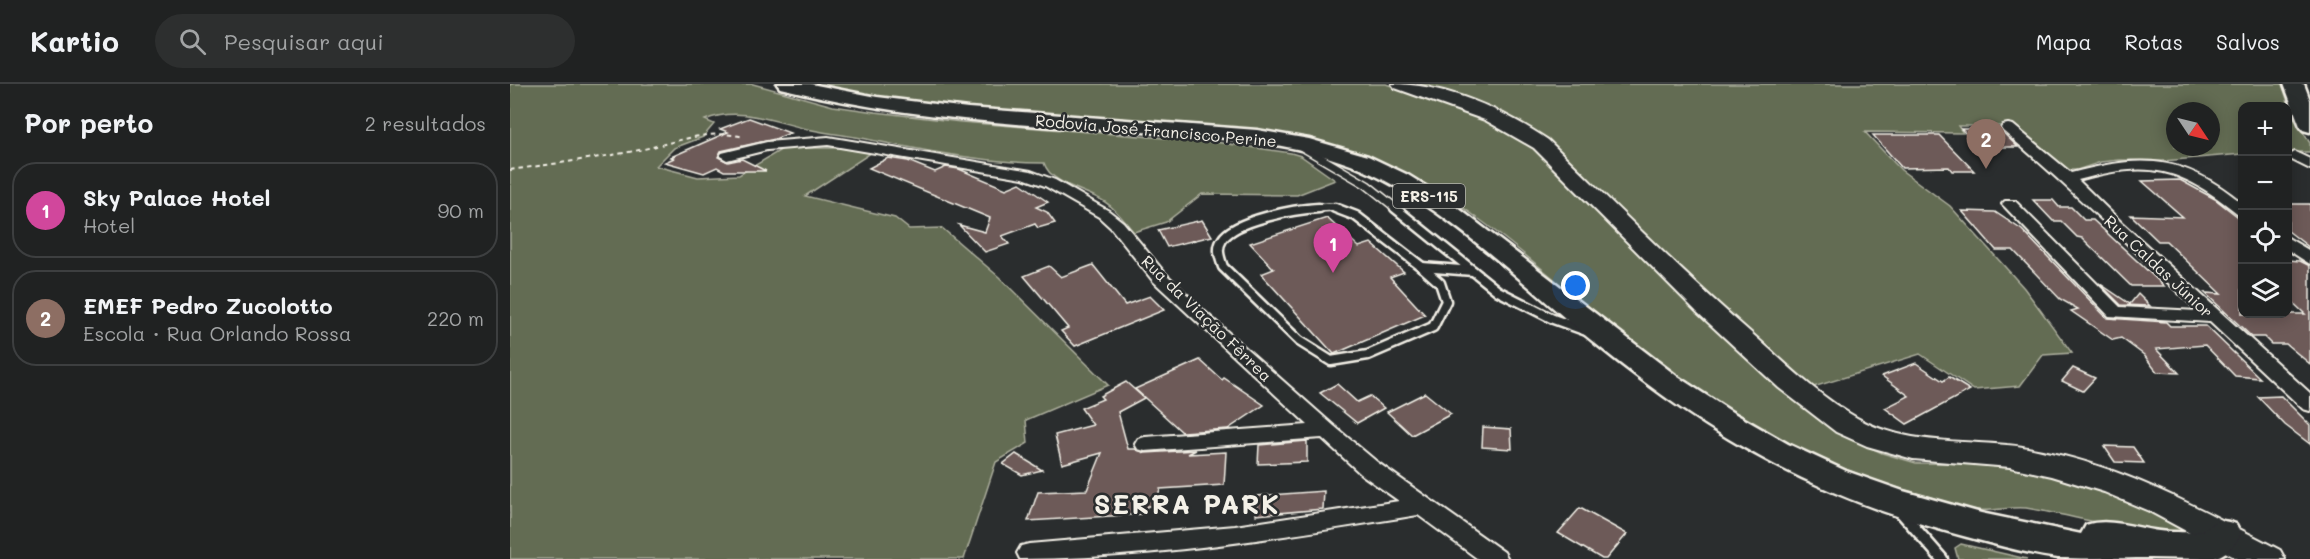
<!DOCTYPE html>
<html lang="pt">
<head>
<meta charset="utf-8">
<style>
  body { margin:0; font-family:Mali,sans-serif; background:#2d2f2f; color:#f1f3f6 }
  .controls { position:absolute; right:18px; top:18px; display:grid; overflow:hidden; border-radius:12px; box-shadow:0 3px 15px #0003 }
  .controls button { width:54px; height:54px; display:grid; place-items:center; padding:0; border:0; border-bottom:2px solid #3d3f40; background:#202222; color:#f1f3f6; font:30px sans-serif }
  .compass { position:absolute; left:1656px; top:18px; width:54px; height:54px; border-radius:50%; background:#202222; box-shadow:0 3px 15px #0003; rotate:125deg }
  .you { position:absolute; left:1066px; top:202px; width:21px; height:21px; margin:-15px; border:4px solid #fff; border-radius:50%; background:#1a73e8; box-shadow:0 0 0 9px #1a73e833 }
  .badge { display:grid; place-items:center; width:39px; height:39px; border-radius:50%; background:#2563eb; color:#fff; font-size:20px; font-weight:700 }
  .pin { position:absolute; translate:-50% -50px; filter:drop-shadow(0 2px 3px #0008) }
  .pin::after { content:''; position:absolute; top:32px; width:21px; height:18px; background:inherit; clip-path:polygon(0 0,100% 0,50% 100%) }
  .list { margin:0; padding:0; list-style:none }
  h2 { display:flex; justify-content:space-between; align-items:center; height:78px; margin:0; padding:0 24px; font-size:26px }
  h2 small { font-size:20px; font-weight:400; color:#a2a4a5 }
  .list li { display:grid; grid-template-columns:39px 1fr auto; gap:18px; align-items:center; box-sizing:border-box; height:96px; margin:0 12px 12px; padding:0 12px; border:2px solid #3d3f40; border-radius:24px }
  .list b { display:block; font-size:22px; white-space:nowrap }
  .list p { margin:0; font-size:20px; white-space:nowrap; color:#a2a4a5 }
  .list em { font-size:20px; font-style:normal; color:#a2a4a5 }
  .icon { flex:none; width:33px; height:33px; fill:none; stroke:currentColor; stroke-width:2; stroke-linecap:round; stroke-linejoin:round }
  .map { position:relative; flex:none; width:1800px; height:475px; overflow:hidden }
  header { display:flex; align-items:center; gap:36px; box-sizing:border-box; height:84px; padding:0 30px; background:#202222; border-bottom:2px solid #3d3f40 }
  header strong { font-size:28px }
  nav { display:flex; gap:33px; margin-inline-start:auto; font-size:21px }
  .search { width:420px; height:54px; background:#2d2f2f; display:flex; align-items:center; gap:15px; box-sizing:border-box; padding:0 21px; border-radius:33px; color:#a2a4a5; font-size:22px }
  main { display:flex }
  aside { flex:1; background:#202222 }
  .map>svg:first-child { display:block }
  .green { fill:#636c52; stroke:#acae9d; stroke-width:1.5; fill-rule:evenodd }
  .building { fill:#6d5a59; stroke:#f4f1e8; stroke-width:1.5 }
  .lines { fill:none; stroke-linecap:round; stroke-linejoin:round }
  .lane-far2-casing { stroke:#f4f1e8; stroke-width:10 }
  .lane-far1-casing { stroke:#f4f1e8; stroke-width:13 }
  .lane-casing { stroke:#f4f1e8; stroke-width:15 }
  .street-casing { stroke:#f4f1e8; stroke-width:4 }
  .secondary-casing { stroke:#f4f1e8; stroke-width:4 }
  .primary-casing { stroke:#f4f1e8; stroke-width:5 }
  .path { stroke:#f4f1e8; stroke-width:2; stroke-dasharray:4.5 4; stroke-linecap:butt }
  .lane-far2 { stroke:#2a2d2e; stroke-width:7 }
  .lane-far1 { stroke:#2a2d2e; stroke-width:8 }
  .lane { stroke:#2a2d2e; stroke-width:10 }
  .street { fill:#2a2d2e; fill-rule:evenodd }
  .secondary { fill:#2a2d2e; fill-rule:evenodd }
  .primary { fill:#2a2d2e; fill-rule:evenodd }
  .labels { text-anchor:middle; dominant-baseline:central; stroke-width:5; stroke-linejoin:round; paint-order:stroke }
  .shield { fill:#2a2d2e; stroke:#b7b6b0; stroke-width:1.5 }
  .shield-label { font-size:15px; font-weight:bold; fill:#f4f1e8 }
  .street-label { font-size:16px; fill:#f4f1e8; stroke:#2a2d2e }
  .near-district-label { font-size:27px; font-weight:bold; letter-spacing:1.5px; fill:#f4f1e8; stroke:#2a2d2e }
</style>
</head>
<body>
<header>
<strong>Kartio</strong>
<div class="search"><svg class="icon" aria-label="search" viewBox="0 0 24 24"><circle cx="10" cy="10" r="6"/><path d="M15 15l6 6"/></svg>Pesquisar aqui</div>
<nav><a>Mapa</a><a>Rotas</a><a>Salvos</a></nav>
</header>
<main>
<aside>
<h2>Por perto<small>2 resultados</small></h2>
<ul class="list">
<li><span class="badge" style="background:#d1479c">1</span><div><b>Sky Palace Hotel</b><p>Hotel</p></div><em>90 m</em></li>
<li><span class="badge" style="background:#8d6e63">2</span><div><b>EMEF Pedro Zucolotto</b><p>Escola · Rua Orlando Rossa</p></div><em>220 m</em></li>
</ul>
</aside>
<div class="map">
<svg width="1800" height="475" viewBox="0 0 1800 475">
  <rect width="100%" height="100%" fill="#2a2d2e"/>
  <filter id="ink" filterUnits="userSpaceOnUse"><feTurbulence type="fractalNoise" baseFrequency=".0167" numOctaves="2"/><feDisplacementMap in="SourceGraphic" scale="12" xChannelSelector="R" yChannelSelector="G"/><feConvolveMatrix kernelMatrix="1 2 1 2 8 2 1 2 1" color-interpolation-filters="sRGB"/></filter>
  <g filter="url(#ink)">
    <g class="green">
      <path d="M0,0H243L323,22L365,28L451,38L705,58L781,69L791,72L825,96L787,111L692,110L656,138L624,148C615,138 606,125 595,118C577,106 541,101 534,79C475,79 418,67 361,56C342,52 322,50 302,46C267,39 229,21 195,36L204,40L193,53L164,64L146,82L188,93L229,91L274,64H332L361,69L295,112L385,134L399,145L432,144L489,193L598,301L516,336L518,359L486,378L454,475H0Z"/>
      <path d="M304,0H876L975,34L1022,61L1336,352L1372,369L1406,379L1501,380L1608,407L1683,446L1680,452C1624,450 1571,433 1516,424C1500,422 1483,428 1467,426C1449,425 1431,415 1413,411C1308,383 1211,327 1125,261C1042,198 968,119 871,78C811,52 745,46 681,40C588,31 495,28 403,18L373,15Z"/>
      <path d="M907,0H1772L1783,33L1800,59V68H1778V22H1732V70L1653,77L1609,76L1591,78L1567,86H1556L1502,42H1448L1453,49L1355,48L1391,86L1440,122L1514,204L1562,269L1533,271L1510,302L1464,306L1410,270L1297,305L1026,49L990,29ZM1665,27H1701V63H1665Z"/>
      <polygon points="1451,460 1517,475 1448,475 1445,464"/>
    </g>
    <g class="building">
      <polygon points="239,34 280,49 265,55 211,67 208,73 218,78 232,75 256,87 214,87 207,83 194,89 155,78 164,74 161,73 218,48 210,45"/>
      <polygon points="1451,45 1489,45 1508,63 1470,63"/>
      <polygon points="1363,51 1429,51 1464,87 1442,87 1439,83 1392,84"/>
      <polygon points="378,74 398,77 425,88 436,83 449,85 496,105 510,99 538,118 526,123 537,128 545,139 528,144 525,140 492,152 499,160 475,168 449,141 475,148 480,134 359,84"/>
      <polygon points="1670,96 1705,115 1732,136 1732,230 1795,230 1778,214 1778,176 1790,177 1800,182 1800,280 1776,260 1761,260 1754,253 1742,253 1695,209 1711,210 1656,157 1648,157 1621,131 1673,133 1632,97"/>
      <polygon points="1523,116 1543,116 1549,123 1561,123 1574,136 1583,136 1654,202 1621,202 1572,154 1567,153 1551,137 1543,137"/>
      <polygon points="1778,120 1800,120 1800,164 1778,147"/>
      <polygon points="1452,127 1485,128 1512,146 1597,234 1656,238 1660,242 1696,242 1750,294 1725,292 1695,261 1646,265 1669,289 1647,288 1634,271 1611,254 1603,256 1561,227 1568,225 1550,215 1503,166 1486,166"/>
      <polygon points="817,134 849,163 861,159 894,188 880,193 915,231 824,270 751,190 764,185 740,159"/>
      <polygon points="692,136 702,152 657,163 648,146"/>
      <polygon points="583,181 615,221 640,212 654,226 565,262 551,247 558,244 514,192 539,182 551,193"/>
      <polygon points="1589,199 1620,220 1628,210 1640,222 1611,221"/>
      <polygon points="690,276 712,296 714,294 754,321 718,345 672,348 625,305"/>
      <polygon points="1406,279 1433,297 1439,293 1460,306 1397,340 1375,324 1399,312 1372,292"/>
      <polygon points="1563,284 1585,294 1573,307 1552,297"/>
      <polygon points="616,298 634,314 608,328 618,365 625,365 635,369 686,366 678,370 716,368 714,401 650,405 645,422 637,422 634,430 518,437 528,408 577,406 592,369 552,380 545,351 583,341 571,324 593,315 590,312"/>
      <polygon points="827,300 847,318 860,312 874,324 847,339 810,309"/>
      <polygon points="915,309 941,330 902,351 877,328"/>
      <polygon points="1771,312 1800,341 1800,360 1775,341 1748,313"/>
      <polygon points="973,343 1001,345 1002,365 972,363"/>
      <polygon points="797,357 797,378 748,380 749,361"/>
      <polygon points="1594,362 1623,363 1634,379 1605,378"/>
      <polygon points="506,370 532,386 512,391 493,380"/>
      <polygon points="814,407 813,425 746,431 747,412"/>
      <polygon points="1070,424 1117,450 1096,475 1092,475 1048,449"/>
    </g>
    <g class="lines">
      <g class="lane-far2-casing">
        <g id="lane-far2">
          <polyline points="792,63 857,101 887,125"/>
          <polyline points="790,125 823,123 829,125"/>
        </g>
      </g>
      <g class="lane-far1-casing">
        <g id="lane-far1">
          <path d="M809,124C786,125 724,136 712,156C706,165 710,174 713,183L789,257L821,277L858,271L923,243L936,217L930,199L912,183"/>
          <polyline points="825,124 846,132 912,183"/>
          <polyline points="885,124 988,207 1043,235 1079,248"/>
          <polyline points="912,183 963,187"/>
        </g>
      </g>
      <g class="lane-casing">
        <polyline id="lane" points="1389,426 1432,475"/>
      </g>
      <g class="street-casing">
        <g id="street">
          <path d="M1498,40L1503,41L1561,89C1633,70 1673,71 1732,119V130L1727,129C1669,83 1640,76 1568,96L1612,139L1800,309V327L1793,325L1700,238L1599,232L1495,123L1492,120L1495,117H1505L1610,223L1688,227C1623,166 1561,104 1493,47L1491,44L1493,41Z"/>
          <path d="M318,53L521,87L545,96L599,127L613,138L655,189L694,227L824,342L867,378L994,468L998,475H968L908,431C777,452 644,475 510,475L507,469L511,462L519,460L725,442L889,417L851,390L812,354L635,367L628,365L625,360L628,355L635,353L798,341L643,197L601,144L589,133L535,102L513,94L318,61L257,66L217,76L210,72L212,69L257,58Z"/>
          <polygon points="1785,68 1800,75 1800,85 1780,75 1778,72"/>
          <polygon points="1778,154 1800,167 1800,180 1778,166"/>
        </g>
      </g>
      <g class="secondary-casing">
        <path id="secondary" d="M882,0C936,0 994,26 1038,56C1107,123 1175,192 1248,255C1279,283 1311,314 1347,334C1392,360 1447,356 1497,361C1512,362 1527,366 1541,369C1623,387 1696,428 1770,466L1775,475H1728L1639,427L1594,408L1542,392L1500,383L1403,375L1357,362L1326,348L1269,304L1187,228L1024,64L975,36L885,4Z"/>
      </g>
      <g class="primary-casing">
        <g id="primary">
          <path d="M267,0H301L367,13L458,24L747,46L799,55L858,72L898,91L935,114L1168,293L1222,328L1278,360L1336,387L1393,407L1471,429L1571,450L1576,441C1604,432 1635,449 1664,448C1671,448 1680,449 1687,448C1706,444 1699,431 1726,440L1731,450C1725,462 1715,471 1702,475C1681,475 1660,474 1640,474C1614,474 1577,475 1548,474C1518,470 1487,461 1457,453C1309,414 1205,357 1086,260C1012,200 931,116 841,81C759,50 666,51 579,45C474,39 372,29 270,4Z"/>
          <polygon points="1774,0 1794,0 1800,16 1800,48 1793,46 1790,42"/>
        </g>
      </g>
      <path class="path" d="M0,86C42,80 83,75 124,67C162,60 196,44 234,53"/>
      <use href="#lane-far2" class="lane-far2"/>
      <use href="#lane-far1" class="lane-far1"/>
      <use href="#lane" class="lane"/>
      <use href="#street" class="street"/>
      <use href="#secondary" class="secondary"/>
      <use href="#primary" class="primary"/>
    </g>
  </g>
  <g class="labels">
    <rect class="shield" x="883" y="100" width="72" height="24" rx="4.5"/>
    <g class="shield-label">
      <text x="919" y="112">ERS-115</text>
    </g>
    <g class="street-label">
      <text transform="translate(646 46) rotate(5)">Rodovia José Francisco Perine</text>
      <text transform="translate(1649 182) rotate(43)">Rua Caldas Júnior</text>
      <text transform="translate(697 234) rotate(44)">Rua da Viação Fêrrea</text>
    </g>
    <g class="near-district-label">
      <text x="677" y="419">SERRA PARK</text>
    </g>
  </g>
</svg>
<div class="controls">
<button>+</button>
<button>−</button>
<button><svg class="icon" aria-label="locate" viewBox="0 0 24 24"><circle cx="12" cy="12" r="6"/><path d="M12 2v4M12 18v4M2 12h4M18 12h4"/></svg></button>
<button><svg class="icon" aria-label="layers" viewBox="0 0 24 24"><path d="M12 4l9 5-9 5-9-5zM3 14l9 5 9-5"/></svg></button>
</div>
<svg class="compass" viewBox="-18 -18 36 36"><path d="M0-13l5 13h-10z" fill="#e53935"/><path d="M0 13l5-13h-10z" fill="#a2a4a5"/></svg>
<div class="you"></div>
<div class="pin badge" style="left:823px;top:189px;background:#d1479c">1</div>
<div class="pin badge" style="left:1476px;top:85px;background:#8d6e63">2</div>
</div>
</main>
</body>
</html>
